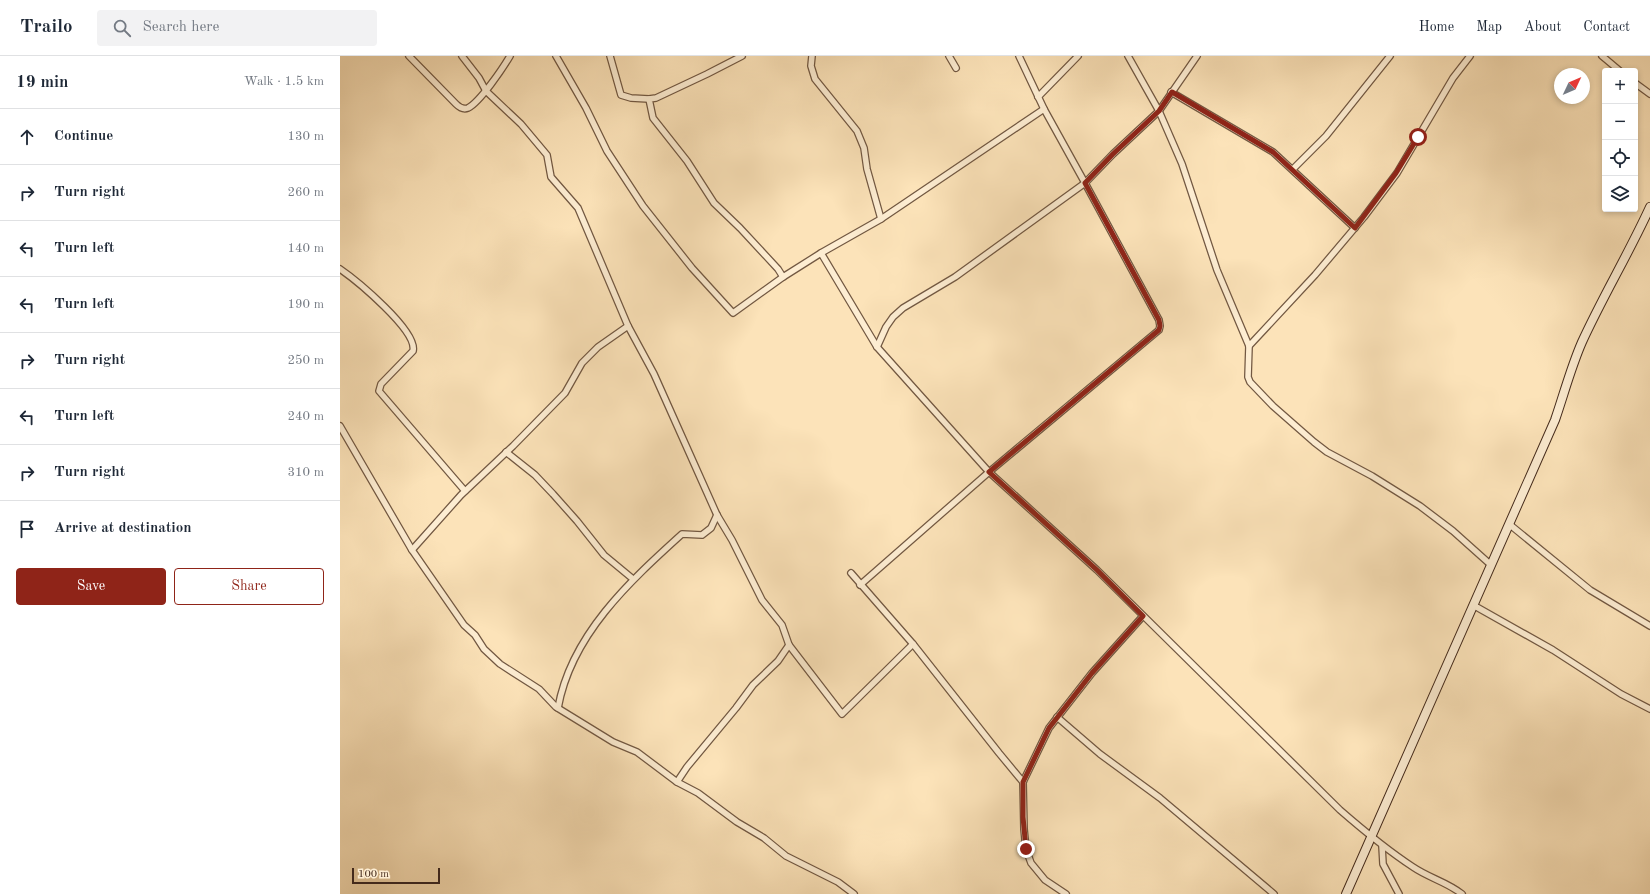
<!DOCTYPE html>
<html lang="en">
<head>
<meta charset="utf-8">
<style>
  body { margin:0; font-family:"Old Standard TT",serif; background:#f2f2f3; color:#1f2937 }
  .controls { position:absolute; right:12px; top:12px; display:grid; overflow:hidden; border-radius:4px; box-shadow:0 2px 6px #0003 }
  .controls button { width:36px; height:36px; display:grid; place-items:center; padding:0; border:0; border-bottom:1px solid #e0e1e3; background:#fff; color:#1f2937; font:20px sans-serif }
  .compass { position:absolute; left:1214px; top:12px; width:36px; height:36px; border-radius:50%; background:#fff; box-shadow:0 2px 6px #0003; rotate:46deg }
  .scale { position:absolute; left:12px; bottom:10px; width:88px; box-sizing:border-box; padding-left:4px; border:2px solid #442a1b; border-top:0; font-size:11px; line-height:14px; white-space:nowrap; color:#442a1b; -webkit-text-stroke:3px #fdedd2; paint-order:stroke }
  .stop { position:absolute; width:12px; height:12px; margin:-9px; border:3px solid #8f2418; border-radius:50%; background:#fff }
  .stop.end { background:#8f2418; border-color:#fff; box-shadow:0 1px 4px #0008 }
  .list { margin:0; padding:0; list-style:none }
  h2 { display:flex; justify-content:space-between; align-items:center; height:52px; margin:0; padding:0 16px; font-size:17px }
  h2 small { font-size:13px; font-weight:400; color:#747a83 }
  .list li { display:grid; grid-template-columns:26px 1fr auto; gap:12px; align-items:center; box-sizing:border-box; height:56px; padding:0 16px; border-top:1px solid #e0e1e3 }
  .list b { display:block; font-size:15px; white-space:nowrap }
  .list em { font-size:13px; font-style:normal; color:#747a83 }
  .actions { display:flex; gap:8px; padding:12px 16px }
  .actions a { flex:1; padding:9px 0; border:1px solid #8f2418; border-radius:4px; text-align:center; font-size:14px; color:#8f2418 }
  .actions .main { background:#8f2418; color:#fff }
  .icon { flex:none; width:22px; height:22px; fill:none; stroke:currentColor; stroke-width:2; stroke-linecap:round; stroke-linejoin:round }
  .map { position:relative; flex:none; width:1310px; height:838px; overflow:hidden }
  header { display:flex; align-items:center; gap:24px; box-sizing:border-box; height:56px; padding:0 20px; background:#fff; border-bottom:1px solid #e0e1e3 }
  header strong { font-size:19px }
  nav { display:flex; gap:22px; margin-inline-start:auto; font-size:14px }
  .search { width:280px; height:36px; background:#f2f2f3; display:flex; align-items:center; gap:10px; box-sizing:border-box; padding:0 14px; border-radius:4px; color:#747a83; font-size:15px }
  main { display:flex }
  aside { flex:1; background:#fff }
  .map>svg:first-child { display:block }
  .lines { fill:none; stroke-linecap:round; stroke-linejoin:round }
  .street-casing { stroke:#725842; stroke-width:8 }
  .secondary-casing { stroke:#442a1b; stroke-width:10 }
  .street { stroke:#fdedd2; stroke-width:5.5 }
  .secondary { stroke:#fdedd2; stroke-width:8 }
  .route { stroke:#8f2418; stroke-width:5 }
</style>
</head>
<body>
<header>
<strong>Trailo</strong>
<div class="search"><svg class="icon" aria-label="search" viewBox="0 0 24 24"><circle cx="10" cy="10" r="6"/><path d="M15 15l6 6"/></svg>Search here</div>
<nav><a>Home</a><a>Map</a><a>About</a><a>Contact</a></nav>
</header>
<main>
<aside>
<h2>19 min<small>Walk · 1.5 km</small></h2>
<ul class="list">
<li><svg class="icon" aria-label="ahead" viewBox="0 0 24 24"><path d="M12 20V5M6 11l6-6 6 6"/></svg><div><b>Continue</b></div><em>130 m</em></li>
<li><svg class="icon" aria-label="right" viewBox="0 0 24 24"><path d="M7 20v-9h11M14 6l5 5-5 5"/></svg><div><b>Turn right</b></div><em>260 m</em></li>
<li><svg class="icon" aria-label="left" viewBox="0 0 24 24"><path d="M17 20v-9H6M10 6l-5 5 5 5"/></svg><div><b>Turn left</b></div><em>140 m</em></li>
<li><svg class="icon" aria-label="left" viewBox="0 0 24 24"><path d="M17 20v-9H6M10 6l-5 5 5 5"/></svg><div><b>Turn left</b></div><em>190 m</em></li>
<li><svg class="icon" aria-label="right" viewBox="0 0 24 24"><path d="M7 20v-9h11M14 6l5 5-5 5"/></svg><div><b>Turn right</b></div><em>250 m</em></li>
<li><svg class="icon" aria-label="left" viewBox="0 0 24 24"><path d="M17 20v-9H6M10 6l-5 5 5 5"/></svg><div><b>Turn left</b></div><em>240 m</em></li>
<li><svg class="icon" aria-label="right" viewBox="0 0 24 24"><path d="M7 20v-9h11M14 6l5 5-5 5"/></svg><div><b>Turn right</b></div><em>310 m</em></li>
<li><svg class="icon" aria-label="arrive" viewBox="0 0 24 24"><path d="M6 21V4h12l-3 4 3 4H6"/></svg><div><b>Arrive at destination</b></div></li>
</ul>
<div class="actions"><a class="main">Save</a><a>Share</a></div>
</aside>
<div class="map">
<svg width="1310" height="838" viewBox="0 0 1310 838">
  <rect width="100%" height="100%" fill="#fce3b9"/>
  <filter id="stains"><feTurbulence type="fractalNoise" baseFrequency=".005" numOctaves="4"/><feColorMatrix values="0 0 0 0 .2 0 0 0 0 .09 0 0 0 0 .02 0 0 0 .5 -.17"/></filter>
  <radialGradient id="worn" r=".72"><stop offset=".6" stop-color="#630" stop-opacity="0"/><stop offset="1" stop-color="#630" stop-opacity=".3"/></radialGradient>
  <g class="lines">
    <g class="street-casing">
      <g id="street">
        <path d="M69,0L116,48C119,51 123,54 128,52C140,46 163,12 170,0"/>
        <polyline points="122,0 139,22 146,35 181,68 207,99 211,121 238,152 288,270 314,318 377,459 392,484 422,544 442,569 449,589 438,605 413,629 396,652 347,711 337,726"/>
        <polyline points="216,0 246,52 267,95 303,150 352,212 393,257 443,221 481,197"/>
        <polyline points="270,0 281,39 291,42 309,43"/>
        <polyline points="402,0 367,18 316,42 309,43 313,62 347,105 374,147 400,172 438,213 443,221"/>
        <polyline points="472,0 471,10 475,23 517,75 524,92 527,113 541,163"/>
        <polyline points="609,0 616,12"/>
        <polyline points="679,0 704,53 745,127 773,98 819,55 857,0"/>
        <polyline points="788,0 819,55 842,108 877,214 909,290 908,321 910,326 933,350 974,386 987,396 1032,420 1080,450 1113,475 1151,509"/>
        <polyline points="1262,0 1280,15"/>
        <polyline points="1295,27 1310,38"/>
        <polyline points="831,36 933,96 1015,172"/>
        <polyline points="698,41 738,0"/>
        <polyline points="953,113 986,80 1050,0"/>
        <path d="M0,213C16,224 78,275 73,295L41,328L39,335L125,435"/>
        <polyline points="909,290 975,219 1024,161 1057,117 1113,22 1130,0"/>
        <path d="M537,291L546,271L553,261L563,252L615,221L745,127L819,264L820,270L819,274L649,416L757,514L1000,754C1023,774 1047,794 1073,811C1089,822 1107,826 1122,838"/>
        <polyline points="0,370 72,494 124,569 135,579 144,593 160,608 199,633 216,651 273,686 297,696 337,726 358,737 397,766 424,782 446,800 498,826 514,838"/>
        <polyline points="166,396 195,419 213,438 237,465 264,499 293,523"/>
        <polyline points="1169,468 1250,534 1310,570"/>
        <polyline points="72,494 121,439 173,390 225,337 242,307 258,291 288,270"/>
        <polyline points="511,517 573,588 659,697 683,726"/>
        <polyline points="520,529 649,416 537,291 481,197 541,163 704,53"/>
        <polyline points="1133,549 1213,594 1281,638 1310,653"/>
        <polyline points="449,589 502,658 573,588"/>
        <path d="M218,652C231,579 289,526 342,478L362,479L371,472L377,459"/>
        <polyline points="717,661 760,698 820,742 934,838"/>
        <polyline points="1042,790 1043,808 1059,838"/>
        <polyline points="726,838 705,824 691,807 686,793 684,773 683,726 709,672 752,617 803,560"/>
      </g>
    </g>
    <g class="secondary-casing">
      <path id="secondary" d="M1006,838L1215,364C1224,338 1231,311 1242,286C1263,240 1289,197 1310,151"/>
    </g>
    <use href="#street" class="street"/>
    <use href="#secondary" class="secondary"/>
  </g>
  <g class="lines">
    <polyline class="route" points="686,793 683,761 683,726 709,672 752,617 803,560 757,514 649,416 819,274 820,270 819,264 745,127 773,98 819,55 832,36 933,96 1015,172 1056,117 1078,81"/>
  </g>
  <rect width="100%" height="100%" filter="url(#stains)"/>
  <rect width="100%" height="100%" fill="url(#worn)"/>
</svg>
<div class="controls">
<button>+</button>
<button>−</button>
<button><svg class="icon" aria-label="locate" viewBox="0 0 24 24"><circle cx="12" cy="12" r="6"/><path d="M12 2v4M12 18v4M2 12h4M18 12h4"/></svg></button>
<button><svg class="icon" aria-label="layers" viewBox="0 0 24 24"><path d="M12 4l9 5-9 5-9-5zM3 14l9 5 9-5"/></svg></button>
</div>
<svg class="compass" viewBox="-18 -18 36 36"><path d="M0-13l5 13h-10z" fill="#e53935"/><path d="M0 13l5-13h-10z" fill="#747a83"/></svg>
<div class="scale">100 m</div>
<div class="stop" style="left:1078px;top:81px"></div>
<div class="stop end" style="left:686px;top:793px"></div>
</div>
</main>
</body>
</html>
